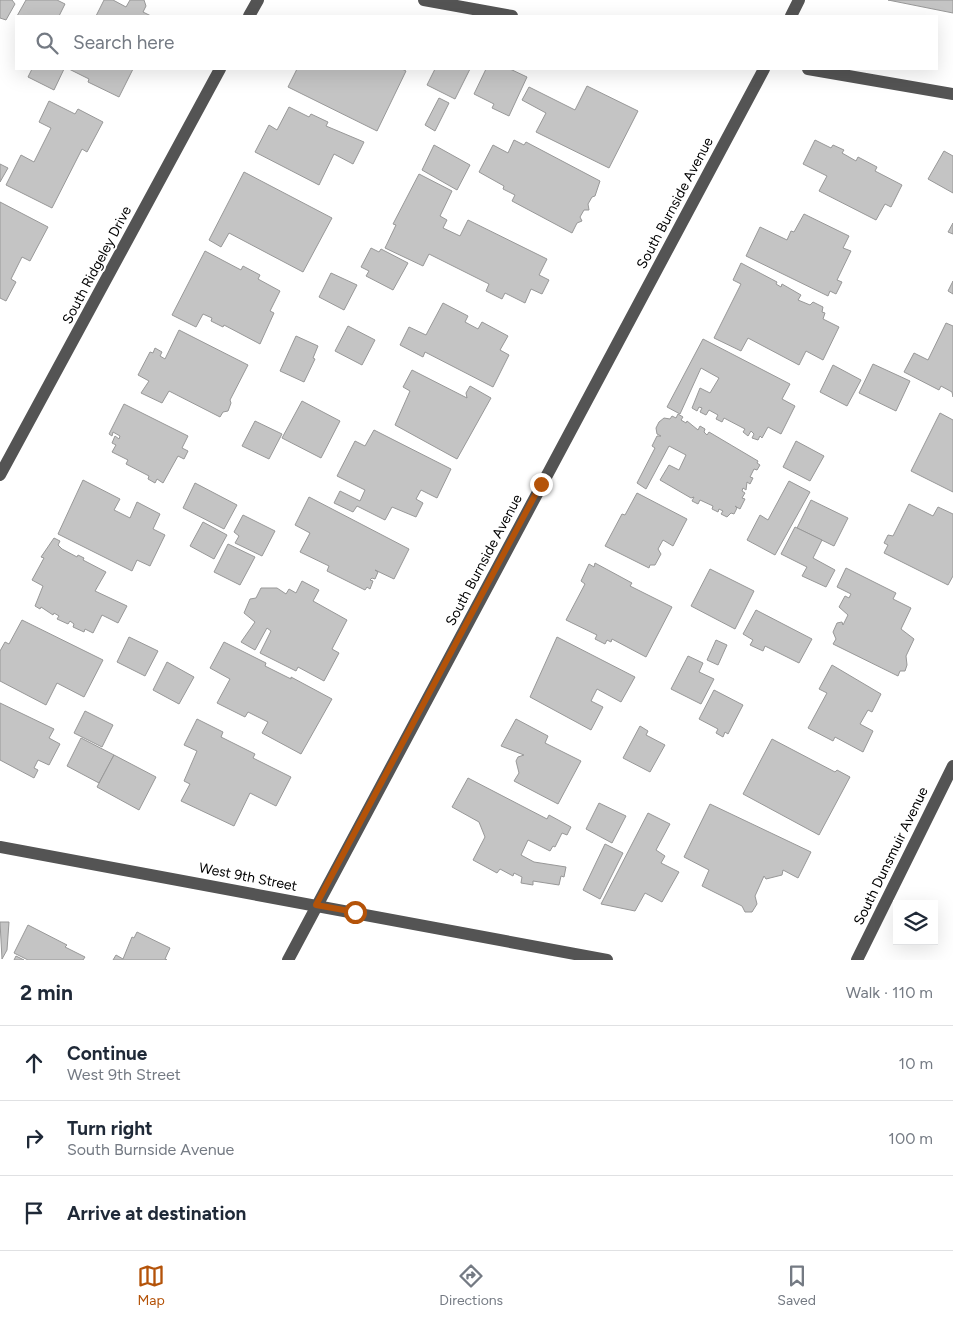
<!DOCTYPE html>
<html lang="en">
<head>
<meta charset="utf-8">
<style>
  body { margin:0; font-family:Figtree,sans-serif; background:#f2f2f3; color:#1f2937 }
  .controls { position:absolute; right:15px; bottom:15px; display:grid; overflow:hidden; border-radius:0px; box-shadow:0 5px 20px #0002 }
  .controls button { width:45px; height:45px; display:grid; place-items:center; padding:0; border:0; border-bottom:1px solid #e0e1e3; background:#fff; color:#1f2937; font:25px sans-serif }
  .stop { position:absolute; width:15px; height:15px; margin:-11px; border:4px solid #b45309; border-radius:50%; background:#fff }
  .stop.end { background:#b45309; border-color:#fff; box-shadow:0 1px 5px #0008 }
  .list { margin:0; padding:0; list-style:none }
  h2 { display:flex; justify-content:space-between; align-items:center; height:65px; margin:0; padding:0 20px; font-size:21px }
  h2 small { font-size:16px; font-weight:400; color:#747a83 }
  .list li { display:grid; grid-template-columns:32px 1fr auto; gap:15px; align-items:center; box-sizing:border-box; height:75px; padding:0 20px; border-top:1px solid #e0e1e3 }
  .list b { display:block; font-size:19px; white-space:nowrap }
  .list p { margin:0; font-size:16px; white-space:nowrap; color:#747a83 }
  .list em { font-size:16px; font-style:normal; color:#747a83 }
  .icon { flex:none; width:28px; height:28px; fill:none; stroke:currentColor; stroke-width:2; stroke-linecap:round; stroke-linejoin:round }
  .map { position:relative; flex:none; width:953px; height:960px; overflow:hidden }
  .search { position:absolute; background:#fff; box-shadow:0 5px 20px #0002; left:15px; right:15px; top:15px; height:55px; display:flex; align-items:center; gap:12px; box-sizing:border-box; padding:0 18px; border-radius:0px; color:#747a83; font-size:19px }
  .sheet { height:290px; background:#fff }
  nav { display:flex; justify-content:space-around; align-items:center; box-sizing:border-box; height:70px; border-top:1px solid #e0e1e3; background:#fff; font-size:14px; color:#747a83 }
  nav a { display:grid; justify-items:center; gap:2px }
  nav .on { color:#b45309 }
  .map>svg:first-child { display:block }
  .building { fill:#c4c4c4; stroke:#989898 }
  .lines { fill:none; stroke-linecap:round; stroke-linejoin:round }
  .minor { stroke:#545454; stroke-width:12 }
  .route { stroke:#b45309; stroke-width:6 }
  .labels { text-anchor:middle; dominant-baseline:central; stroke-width:4; stroke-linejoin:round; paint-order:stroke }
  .street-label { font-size:14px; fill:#000; stroke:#fff }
</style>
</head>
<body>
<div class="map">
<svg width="953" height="960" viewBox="0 0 953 960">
  <rect width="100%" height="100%" fill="#fff"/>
  <g class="building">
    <polygon points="0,0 12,0 15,4 6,20 0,18"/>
    <polygon points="26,0 57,0 65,4 59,16 17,16"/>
    <polygon points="104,0 113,0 126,7 130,0 144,0 146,6 143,12 151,16 96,16"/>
    <polygon points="888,0 953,0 953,13"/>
    <polygon points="32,69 64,69 54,90 28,77"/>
    <polygon points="69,69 133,69 119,97 88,82 89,79"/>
    <polygon points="297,69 402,69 406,71 377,131 288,87"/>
    <polygon points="435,69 470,69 455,99 427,85"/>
    <polygon points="486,69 510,69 527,77 509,116 492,108 494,104 474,94"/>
    <polygon points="587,86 638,111 609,168 536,132 546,113 522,100 529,87 575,110"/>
    <polygon points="439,98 449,103 435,131 425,125"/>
    <polygon points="49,101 75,114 78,109 103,122 87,152 82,149 52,208 6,185 21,155 34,162 51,128 39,122"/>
    <polygon points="289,107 309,117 311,114 328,122 326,126 364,142 353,164 334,154 319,185 255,152 269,125 277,130"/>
    <polygon points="514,140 524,145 526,142 600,181 595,196 592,197 588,204 589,210 584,210 580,217 582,221 577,223 572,233 512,201 515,195 503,189 504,186 479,172 493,145 508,153"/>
    <polygon points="815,140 831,148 833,145 844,150 842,153 856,161 858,157 877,167 875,171 902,185 891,207 885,204 876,220 819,191 827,176 803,164"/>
    <polygon points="434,145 470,165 457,190 422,170"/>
    <polygon points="944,151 953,156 953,193 928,179"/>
    <polygon points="0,164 8,168 0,182"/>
    <polygon points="244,172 332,218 303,272 229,233 221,247 209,240"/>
    <polygon points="419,174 452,191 440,216 447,220 443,228 460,236 468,220 547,259 539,275 549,280 542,294 531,289 525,303 505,293 502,299 486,291 489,284 429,254 423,266 385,248 396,225 393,224"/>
    <polygon points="0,202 48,227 30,261 22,257 11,279 16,282 6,301 0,298"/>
    <polygon points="804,214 849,236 843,248 851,251 837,280 842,282 836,294 830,291 828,296 746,256 760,227 787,240 791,231 794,232"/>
    <polygon points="953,223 953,234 948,232"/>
    <polygon points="371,248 379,252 381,249 408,263 393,290 366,276 369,271 361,267"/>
    <polygon points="205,251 241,270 243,266 260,275 258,279 280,291 270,311 274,313 260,344 224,325 223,327 211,321 212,318 203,314 196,327 172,315"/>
    <polygon points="741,263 777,282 776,284 781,287 782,284 801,295 798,300 810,305 813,302 823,307 822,312 825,313 823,319 839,327 823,360 806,351 799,365 748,338 741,351 714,338 741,284 733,280"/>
    <polygon points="331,273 357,285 344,310 319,297"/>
    <polygon points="953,281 953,294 948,291"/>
    <polygon points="443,303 468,316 465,322 478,329 482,322 508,336 500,350 509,355 493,387 425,352 423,357 400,345 409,327 426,335"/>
    <polygon points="946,323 953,326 953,397 952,392 941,386 939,390 904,372 914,353 928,360"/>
    <polygon points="348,326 375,340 362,365 335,351"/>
    <polygon points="179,330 248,365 230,400 231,403 228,411 223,412 220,417 169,391 162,403 141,393 149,381 138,375 150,352 153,353 155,348 162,352 160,356 165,359"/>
    <polygon points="296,336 318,346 313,358 315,359 304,382 280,371"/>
    <polygon points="703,339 790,384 782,399 795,406 781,434 768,427 762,438 760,436 758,440 752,438 754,434 751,431 748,436 743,432 745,429 724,418 722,422 716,419 718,415 709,410 706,415 700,412 702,408 699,407 697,411 692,408 700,388 710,393 719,378 701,368 680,414 667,407"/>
    <polygon points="873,364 910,381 896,411 859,393"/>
    <polygon points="833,365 861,380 847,406 820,392"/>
    <polygon points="412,370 467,398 466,393 470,386 491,398 457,459 395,425 410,391 403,387"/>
    <polygon points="302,401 340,421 321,458 282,438"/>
    <polygon points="124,404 188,436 182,448 188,451 184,459 178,456 163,483 157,479 155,483 148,479 149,476 126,464 128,460 112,452 116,445 112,443 115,436 119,439 120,436 113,432 112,436 109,434"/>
    <polygon points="940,413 953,420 953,492 911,471"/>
    <polygon points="678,414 683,417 681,420 686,423 687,421 698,430 700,426 705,429 704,432 707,435 709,432 758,461 757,463 760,465 757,470 754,469 750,477 753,478 750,484 747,482 746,490 743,488 742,491 745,493 742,498 745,499 740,509 735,506 737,508 734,514 731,513 727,517 721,514 723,511 719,509 718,512 712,509 713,506 700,500 698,504 692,501 694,497 691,498 660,480 669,465 679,470 686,455 669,446 646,489 637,483 655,448 652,446 657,436 661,436 657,434 656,428 659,422 664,418 670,419 672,416 676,418"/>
    <polygon points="255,421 282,434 269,459 242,446"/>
    <polygon points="374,430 451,469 437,498 421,490 416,499 423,503 416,517 392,507 385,520 357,506 353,512 334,503 340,491 360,501 365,490 337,476 355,441 365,446"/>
    <polygon points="796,441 824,456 810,481 783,467"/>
    <polygon points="83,480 120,499 114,510 130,518 137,502 160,514 153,529 165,535 150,566 137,560 132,571 58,534"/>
    <polygon points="789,481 810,492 775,555 747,540 760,515 768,520"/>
    <polygon points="195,483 237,505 224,529 183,508"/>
    <polygon points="637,493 687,519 673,546 663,540 658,549 661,554 655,565 650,565 649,568 605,546 622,514 625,515"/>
    <polygon points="309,497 409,549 394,579 375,570 378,572 375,579 372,578 370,580 373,581 370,589 367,587 365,590 327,571 329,566 300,552 310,533 295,525"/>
    <polygon points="811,500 848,518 834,546 797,528"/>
    <polygon points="909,504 933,516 938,507 953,514 953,576 948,585 884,553 888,545 884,543 888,535 893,536"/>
    <polygon points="243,515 275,531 262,556 235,543 239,536 234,532"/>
    <polygon points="203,522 227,535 214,559 190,546"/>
    <polygon points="795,527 822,540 813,558 835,570 826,587 802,576 807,567 781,554"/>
    <polygon points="54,538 60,541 58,545 62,549 77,557 78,555 84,558 83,560 106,572 95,591 127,606 118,623 102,615 93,633 85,629 84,632 73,627 74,624 70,621 68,624 57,619 59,616 54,613 53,615 41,607 40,609 35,606 43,586 32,580 44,558 41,557"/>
    <polygon points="228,544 255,557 240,585 214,572"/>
    <polygon points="595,563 632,583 630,586 672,607 646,657 612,639 611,642 607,640 605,644 595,639 597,635 566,620 585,584 581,581 589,564 594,567"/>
    <polygon points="846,568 896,593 893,599 911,608 901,629 914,639 906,656 907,665 905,671 900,671 898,676 833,644 836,639 833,632 837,623 842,622 843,625 848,615 839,607 845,596 849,598 851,594 837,587"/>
    <polygon points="710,569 754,591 735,629 691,606"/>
    <polygon points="302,581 319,590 313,601 347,620 332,649 339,653 324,681 298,667 296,671 260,653 271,631 267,628 255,650 241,642 255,622 244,613 250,599 256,598 261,588 277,588 286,594 289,589 296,593"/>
    <polygon points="756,610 812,639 799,663 765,646 763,651 750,645 753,640 743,634"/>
    <polygon points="22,620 103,660 84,697 57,683 46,705 0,681 0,651 5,642 9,644"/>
    <polygon points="129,637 158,651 145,676 117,662"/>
    <polygon points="557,637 635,677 621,702 597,689 591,701 603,707 591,730 530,697"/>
    <polygon points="716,640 727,645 718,665 707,660"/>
    <polygon points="224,642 266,663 265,666 291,679 291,677 332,699 301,754 262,733 268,722 248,712 245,717 217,703 230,679 210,668"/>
    <polygon points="688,656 703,663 699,672 714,679 701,704 671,689"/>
    <polygon points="167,662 194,677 179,704 153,690"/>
    <polygon points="832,665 881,694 872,712 868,710 860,724 873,731 863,752 835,737 833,741 808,728 827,693 819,689"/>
    <polygon points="714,690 743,705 728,734 725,732 723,737 716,733 718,729 699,719"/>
    <polygon points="0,703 54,729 49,738 60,744 49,765 38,760 34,768 38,770 34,778 0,760"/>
    <polygon points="85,711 113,725 102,747 74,733"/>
    <polygon points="197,719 223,732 221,737 255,754 253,758 291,777 276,806 250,793 234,826 181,801 190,784 184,781 197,751 184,745"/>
    <polygon points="516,719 548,736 545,743 581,761 558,804 514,781 519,773 516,761 518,757 524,755 501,746"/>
    <polygon points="640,726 648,731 646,735 665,745 650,772 623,758"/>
    <polygon points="81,738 114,755 99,783 67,766"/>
    <polygon points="772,739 835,772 837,770 850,777 819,835 743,794"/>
    <polygon points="114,755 156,777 139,810 97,787"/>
    <polygon points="468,778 547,819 549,815 571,827 567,835 562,833 555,847 553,846 550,851 528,840 521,855 534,862 566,867 564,877 561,876 559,885 533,881 533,885 521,883 522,877 514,873 513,876 500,869 497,873 473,860 485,837 479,822 452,807"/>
    <polygon points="599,803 626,816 612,843 586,829"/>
    <polygon points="710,804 811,852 798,878 783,870 782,875 766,879 764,876 755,896 757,904 752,912 745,912 742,906 702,886 709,870 684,857"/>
    <polygon points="648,813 670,824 656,850 665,856 661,863 679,872 662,902 645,893 635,911 601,904"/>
    <polygon points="605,844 623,853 600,899 583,890"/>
    <polygon points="0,922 9,922 7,950 2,959"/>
    <polygon points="28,925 67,945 65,947 85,957 83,960 28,960 14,953"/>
    <polygon points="137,932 170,948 165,959 167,960 113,960 116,955 123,959 132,937 134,938"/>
    <polygon points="16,956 24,960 14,960"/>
  </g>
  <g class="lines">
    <g class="minor">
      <polyline points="424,0 512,16"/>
      <polyline points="249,16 258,0"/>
      <polyline points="791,16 799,0"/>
      <polyline points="808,69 953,94"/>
      <polyline points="0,475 220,69"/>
      <polyline points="0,847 607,960"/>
      <polyline points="288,960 764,69"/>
      <polyline points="857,960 953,766"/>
    </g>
  </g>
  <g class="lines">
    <polyline class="route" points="355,912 316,905 541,484"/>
  </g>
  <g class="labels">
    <g class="street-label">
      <text transform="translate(675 203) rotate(-62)">South Burnside Avenue</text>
      <text transform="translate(97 265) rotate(-62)">South Ridgeley Drive</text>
      <text transform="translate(484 560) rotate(-62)">South Burnside Avenue</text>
      <text transform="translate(891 856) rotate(-64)">South Dunsmuir Avenue</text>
      <text transform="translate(248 877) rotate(11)">West 9th Street</text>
    </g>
  </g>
</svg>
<div class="controls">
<button><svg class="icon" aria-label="layers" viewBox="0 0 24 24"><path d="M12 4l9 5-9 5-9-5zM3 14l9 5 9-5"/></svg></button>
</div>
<div class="stop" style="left:355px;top:912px"></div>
<div class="stop end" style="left:541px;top:484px"></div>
<div class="search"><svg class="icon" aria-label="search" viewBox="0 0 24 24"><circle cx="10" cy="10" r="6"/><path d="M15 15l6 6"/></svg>Search here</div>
</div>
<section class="sheet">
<h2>2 min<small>Walk · 110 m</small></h2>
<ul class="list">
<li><svg class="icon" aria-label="ahead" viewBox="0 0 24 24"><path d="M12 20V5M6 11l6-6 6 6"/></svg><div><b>Continue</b><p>West 9th Street</p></div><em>10 m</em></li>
<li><svg class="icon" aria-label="right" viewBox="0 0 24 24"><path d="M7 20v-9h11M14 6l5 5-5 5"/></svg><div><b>Turn right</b><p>South Burnside Avenue</p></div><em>100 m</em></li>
<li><svg class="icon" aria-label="arrive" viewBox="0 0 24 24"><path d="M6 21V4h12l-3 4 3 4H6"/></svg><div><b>Arrive at destination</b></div></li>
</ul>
</section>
<nav>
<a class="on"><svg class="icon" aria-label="map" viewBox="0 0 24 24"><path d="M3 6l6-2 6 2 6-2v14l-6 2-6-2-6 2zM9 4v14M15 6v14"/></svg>Map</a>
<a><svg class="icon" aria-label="directions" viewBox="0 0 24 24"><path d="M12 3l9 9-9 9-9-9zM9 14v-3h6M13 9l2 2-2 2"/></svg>Directions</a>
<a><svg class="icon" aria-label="saved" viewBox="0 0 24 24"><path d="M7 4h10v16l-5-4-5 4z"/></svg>Saved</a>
</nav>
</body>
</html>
